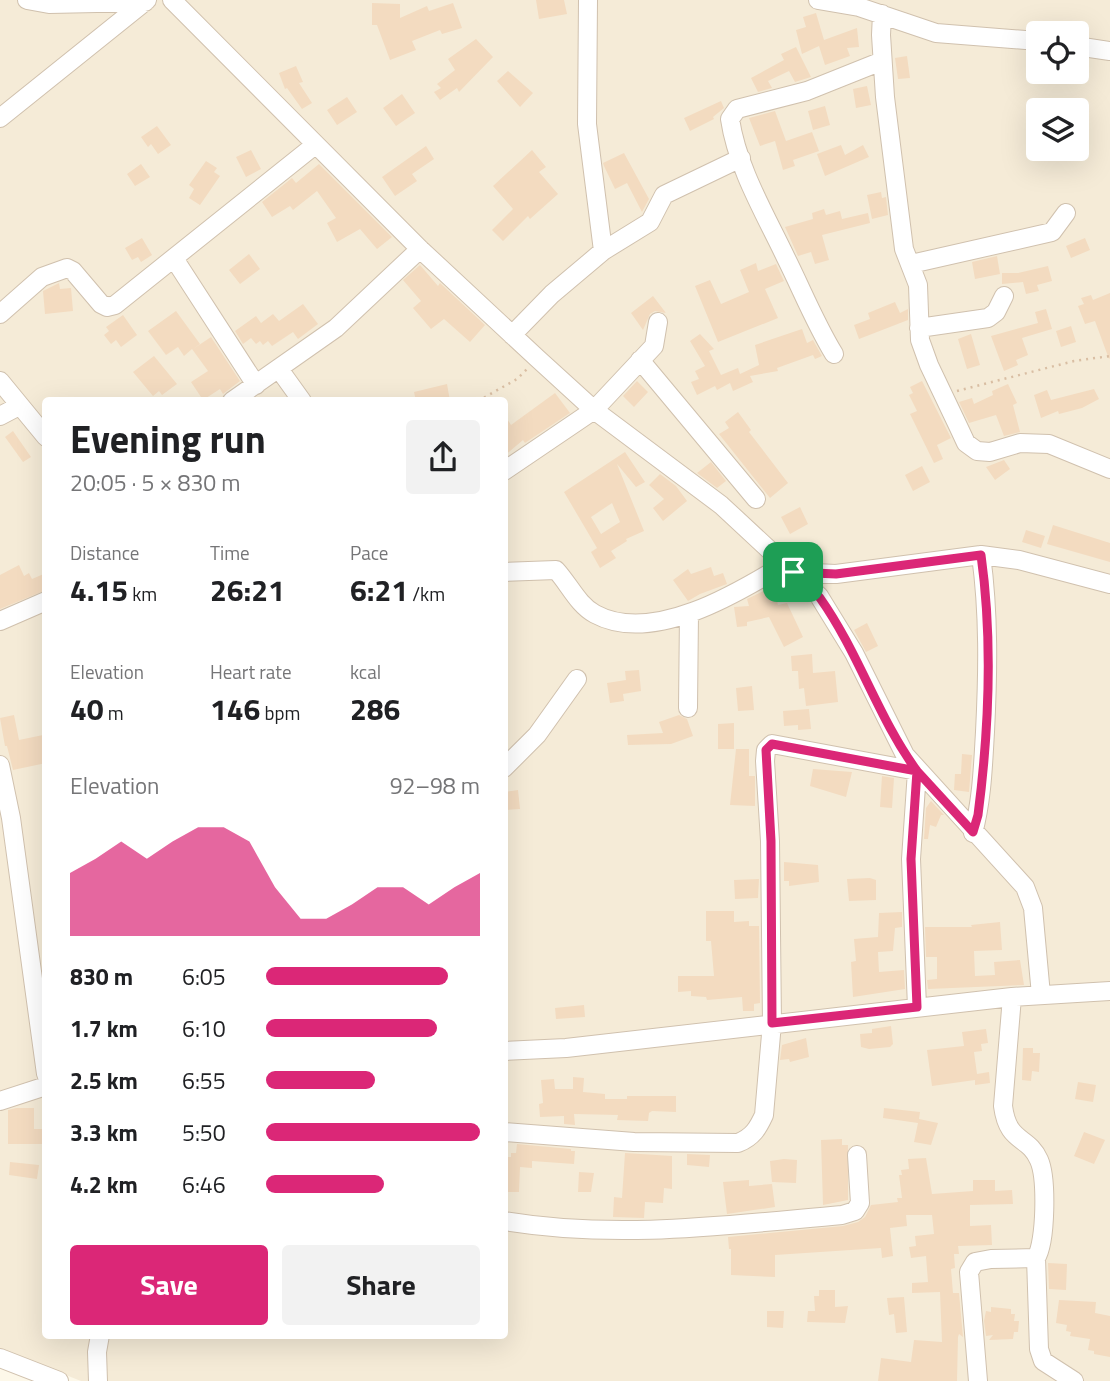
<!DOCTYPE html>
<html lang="en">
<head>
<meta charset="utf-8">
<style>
  :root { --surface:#fff; --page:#f2f2f2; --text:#202124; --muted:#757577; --accent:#db2777 }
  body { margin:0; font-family:"Titillium Web",sans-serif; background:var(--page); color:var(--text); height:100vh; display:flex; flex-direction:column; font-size:26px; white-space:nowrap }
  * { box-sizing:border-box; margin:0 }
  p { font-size:23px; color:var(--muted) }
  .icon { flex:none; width:38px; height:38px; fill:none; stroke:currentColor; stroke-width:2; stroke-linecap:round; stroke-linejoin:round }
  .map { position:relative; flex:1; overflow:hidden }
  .sheet { position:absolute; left:42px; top:397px; width:466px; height:942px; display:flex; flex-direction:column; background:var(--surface); border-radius:7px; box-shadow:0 7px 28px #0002 }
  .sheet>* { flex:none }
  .buttons { position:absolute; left:1026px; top:21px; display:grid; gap:14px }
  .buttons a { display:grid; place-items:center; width:63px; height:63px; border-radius:7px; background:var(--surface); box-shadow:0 7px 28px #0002; font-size:35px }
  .pin { position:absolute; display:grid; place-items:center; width:60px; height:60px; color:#fff; margin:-30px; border-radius:14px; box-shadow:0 4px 10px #0006 }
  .round { display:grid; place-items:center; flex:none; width:74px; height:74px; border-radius:7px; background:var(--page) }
  .overview { display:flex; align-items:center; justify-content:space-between; height:119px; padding:0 28px }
  h1 { font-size:38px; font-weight:700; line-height:52px }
  .stats { display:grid; grid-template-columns:repeat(3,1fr); gap:10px; height:119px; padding:7px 28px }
  .stats div { display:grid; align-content:center }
  .stats b { font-size:30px; font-weight:700 }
  .stats small { font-size:19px; font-weight:400 }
  .stats p { font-size:19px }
  .chart { height:196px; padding:14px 28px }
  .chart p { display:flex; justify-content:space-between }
  .chart svg { width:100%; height:126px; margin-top:7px; fill:var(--accent); opacity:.7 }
  .action { display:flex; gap:14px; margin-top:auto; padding:14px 28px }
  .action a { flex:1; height:80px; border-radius:7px; background:var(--accent); color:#fff; font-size:28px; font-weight:700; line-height:80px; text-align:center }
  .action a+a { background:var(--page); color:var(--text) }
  ul { padding:0 28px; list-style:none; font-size:23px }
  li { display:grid; grid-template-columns:112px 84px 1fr; align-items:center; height:52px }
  li i { height:18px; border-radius:9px; background:var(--accent) }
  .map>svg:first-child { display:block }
  .residential { fill:#f5ebd7; fill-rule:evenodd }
  .building { fill:#f3dbc0; fill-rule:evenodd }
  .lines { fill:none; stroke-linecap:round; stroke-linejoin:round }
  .minor-casing { stroke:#d0c1ae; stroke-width:20 }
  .path { stroke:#d9bea3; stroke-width:2.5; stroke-dasharray:2 5; stroke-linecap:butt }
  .minor { stroke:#fff; stroke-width:18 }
  .route-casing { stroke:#fff; stroke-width:14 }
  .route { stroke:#db2777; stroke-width:9 }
</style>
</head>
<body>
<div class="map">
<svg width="1110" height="1381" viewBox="0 0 1110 1381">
  <rect width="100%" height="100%" fill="#fdf8e9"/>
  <path class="residential" d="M0 0H1110V1381H81L0 1349ZM1038 33H1076V72H1038ZM1038 110H1076V149H1038ZM46 401H504V1335H46Z"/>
  <path class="building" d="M536 0H564L567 14 539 19Z
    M372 3 400 4V18L427 6 429 11 453 3 462 28 442 34 440 30 412 41 416 50 390 60 377 25H372Z
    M816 13 824 40 857 28 859 47 847 48 850 56 825 65 819 46 802 54 796 30 806 27 803 17Z
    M476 39 493 57 459 92 457 88 440 100 434 92 441 88 437 84 455 70 448 59Z
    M796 47 811 77 795 82 789 71 768 81 772 88 758 92 751 78 784 60 781 54Z
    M907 56 910 78 898 79 895 58Z
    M296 66 303 82 299 83 312 103 302 109 287 88 285 89 279 73Z
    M508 71 533 93 520 107 497 81Z
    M867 86 871 105 856 108 853 89Z
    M402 94 415 113 396 126 383 108Z
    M347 97 357 112 337 125 327 110Z
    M721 101 724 108 713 117 714 119 690 131 684 118Z
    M825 106 830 125 813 130 808 111Z
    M775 111 786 141 812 132 819 151 793 160 795 166 783 170 775 141 760 146 749 118Z
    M157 126 171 145 158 154 151 144 148 147 141 137Z
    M841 145 845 155 863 145 869 157 825 176 817 154Z
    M426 146 434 159 412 174 417 181 395 196 382 177Z
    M251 150 261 169 246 177 236 157Z
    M532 150 546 167 539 172 558 194 530 219 528 216 503 241 492 230 513 209 493 186Z
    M624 153 649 199 642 212 627 183 615 189 604 166 603 163Z
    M206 161 217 168 214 172 220 176 200 205 189 198 194 189 189 185Z
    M141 164 150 177 135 186 127 174Z
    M319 164 392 237 377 249 360 229 337 242 327 223 336 218 317 191 293 210 290 206 272 217 262 202 292 178 296 183Z
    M881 192 882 198 886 197 888 215 872 219 867 195Z
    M824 209 826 215 840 211 842 219 868 213 870 223 822 235 829 260 815 264 811 252 798 256 785 227 813 219 812 213Z
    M142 238 152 255 141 262 138 257 132 260 125 248Z
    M1085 238 1090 250 1071 258 1066 246Z
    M249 254 260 269 240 284 229 270Z
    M997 256 1000 274 975 279 972 262Z
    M756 263 758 271 776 264 784 281 765 289 778 318 718 342 695 286 710 280 721 304 749 292 740 270Z
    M420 265 438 286 440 283 485 325 470 342 444 319 431 329 413 308 421 301 403 280Z
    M1048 266 1052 281 1037 285 1039 291 1026 294 1023 282 1002 284V273H1018Z
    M59 283 60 289 71 288 73 311 45 314 43 291Z
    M1110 293V358L1109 359 1095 321 1085 324 1078 306 1084 304 1081 298 1091 295 1093 300Z
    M653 296 666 313 655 311 650 314 643 330 631 313Z
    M895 302 900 313 908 309V320L859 339 854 325 870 319 868 313Z
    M303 304 318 324 298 339 293 332 272 346 268 341 263 345 260 341 256 344 251 338 243 344 235 331 256 316 261 323 273 314 279 321Z
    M1046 309 1052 329 1022 338 1028 355 1016 360 1018 365 1004 371 991 336 1038 323 1035 312Z
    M176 311 200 344 193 349 211 337 240 381 223 394 220 389 203 400 191 382 208 371 192 349 184 356 178 347 166 355 148 331Z
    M123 315 137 335 121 347 116 340 111 344 104 335 109 331 106 327Z
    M1071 326 1076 342 1061 347 1056 331Z
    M802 329 807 343 813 340 822 356 815 359 813 355 777 368 778 371 750 376 753 382 733 391 730 383 717 390 715 386 697 395 691 382 699 379 695 371 705 366 690 341 700 334 714 349 709 351 721 375 738 368 740 374 759 365 755 345Z
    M971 334 980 365 967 369 958 339Z
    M154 356 177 384 162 395 159 391 153 396 133 372Z
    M637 381 648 392 634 407 623 396Z
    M922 381 951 438 937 445 943 459 934 463 910 414 917 411 909 395 913 393 910 387Z
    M447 384 450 401H416L414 392Z
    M1008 384 1017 403 1013 405 1020 432 1004 436 996 415 969 423 959 402 972 398 974 404 993 395 992 391Z
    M1094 389 1099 399 1082 408 1059 414 1058 411 1041 418 1034 395 1047 390 1051 400Z
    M555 393 570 413 525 443 523 440 504 456V414L511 425Z
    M738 412 751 430 749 432 788 483 770 498 719 434 729 428 725 422Z
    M13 431 31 457 23 462 5 437Z
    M625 452 645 482 636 487 617 464 644 531 626 539 627 541 611 551 616 558 600 568 591 552 597 548 564 492ZM612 503 620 522 601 534 591 517Z
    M1004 460 1010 469 995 480 986 467Z
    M711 462 726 481 717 488 697 473Z
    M922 466 930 482 913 491 905 475Z
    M660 474 676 486 687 501 663 521 653 508 664 499 649 485Z
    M800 507 808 524 790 534 781 517Z
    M1053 525 1110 543V562L1047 544Z
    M1026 530 1045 536 1041 548 1022 542Z
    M19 565 24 576 29 573 32 579 46 573V590L0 609V575Z
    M711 567 714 576 723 573 727 584 700 594 688 601 673 580 688 569 691 574Z
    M774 586 778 605 787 603 803 637 784 647 769 617 747 622V626L737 627 734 607 749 606 747 599Z
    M867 623 878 646 866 652 854 630Z
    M812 654 813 673 835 671 838 702 806 706 804 688 799 689 798 671H792L791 656Z
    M639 670 641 691 623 694 624 701 610 703 607 683 626 680 625 671Z
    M752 686 754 710 738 711 736 688Z
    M809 709 811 729 798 730V725L784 726 783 711Z
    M14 715 19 740 43 735 46 763 13 770 7 746H5L0 718Z
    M679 715 687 719 693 736 671 744 628 745 627 735 663 733 659 722Z
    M734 723V749H718V724Z
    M736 749H749V776H755V806L730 805Z
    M962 754 972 755 969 792 954 790 955 774H961Z
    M813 769 852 772 846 797 810 786Z
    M882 776 894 778 892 808 880 807Z
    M518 790 520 809 505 810 504 792Z
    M931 801 944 815H941L936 827 930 825 928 839H924L926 808Z
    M784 862 818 865 819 882 789 886V881H784Z
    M870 878 876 880V900L849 901 847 879Z
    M759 879 758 898 735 899 734 880Z
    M706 911H734V922L749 921V926H759L760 1003 754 1004V1011H743L742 997 707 1000 706 997 691 996V991L678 992V976H714L711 941H706Z
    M902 912V927L895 928 893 951 878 952 879 972 904 970 905 989 853 997 851 962 856 961 854 939 878 937 879 913Z
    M1000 922 1002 950 974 951 975 976 995 975 994 962 1020 960 1024 985 928 989 927 980 937 979V957H926L925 927H972L971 925Z
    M584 1005 585 1017 556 1019 555 1008Z
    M891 1026 893 1044 890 1047 869 1049 861 1047 860 1034 872 1033V1029Z
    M986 1029 988 1043 981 1044 982 1051 974 1052 977 1074 989 1072 990 1083 975 1085V1080L932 1086 927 1050 964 1046 962 1032Z
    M806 1038 809 1057 790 1062 789 1059 780 1060 782 1045Z
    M1023 1048H1033V1053H1040L1039 1072 1032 1071 1031 1081 1022 1080Z
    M573 1077 584 1078 583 1092 605 1094V1099H627V1096H676V1112L652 1111 649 1113 648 1121 617 1120 618 1115 574 1114 575 1125 564 1124V1116L540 1117 539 1104 543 1103 541 1080 554 1079 555 1089H573Z
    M1078 1082 1096 1085 1093 1102 1075 1099Z
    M16 1108H34V1129H46V1144H8V1110Z
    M884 1108 920 1112 919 1119 938 1123 931 1145 914 1142 918 1123 883 1118Z
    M1084 1132 1105 1140 1094 1164 1074 1156Z
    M842 1139V1145H848V1200L823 1205 821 1140Z
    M517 1144 571 1149V1151H575L574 1164 532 1161V1168L520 1167 519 1192H504V1157H511V1153H516Z
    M625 1153 672 1156V1189L664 1188 663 1203 645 1202 644 1218 613 1217 614 1197 622 1198Z
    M687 1154 710 1155 709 1167 687 1165Z
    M926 1158 932 1194 973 1191V1180H995V1191L1012 1190 1013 1204 970 1205V1226L991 1225 992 1245 958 1246 959 1254H954L955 1268 951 1269 953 1293H959L963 1337 959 1334 958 1337 957 1381H878L881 1358 911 1362 914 1340 942 1342 940 1292 912 1293V1283L928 1282 926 1256 911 1258 909 1247 916 1246 915 1236 934 1234 932 1215H906L907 1226 890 1228 893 1256 882 1258 881 1248 775 1255V1277L731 1275V1249H729L728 1237 843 1226 858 1222 865 1217 871 1205 898 1202 897 1198H902L899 1175H902L901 1170 909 1169 908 1159Z
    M784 1159 797 1160 796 1183 772 1182 770 1161Z
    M10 1162 39 1165 37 1179 9 1175Z
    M579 1172 594 1173 591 1192H578Z
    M749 1180V1186L772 1184 775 1207 727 1214 723 1182Z
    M1048 1263 1067 1264 1066 1290 1049 1289Z
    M819 1290H835V1307L848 1306 845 1323 807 1322 808 1311H815L814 1296H819Z
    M904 1297 907 1332 896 1333 894 1314 889 1315 887 1298Z
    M1059 1300 1096 1302 1095 1313 1110 1316V1357L1094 1354V1351L1088 1350 1090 1339 1070 1336 1071 1332 1066 1331 1067 1325 1056 1323Z
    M991 1307 1011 1309V1314H1015L1014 1321H1019L1018 1332H1014L1013 1339 989 1340 993 1335 986 1336 984 1321 986 1311 991 1312Z
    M767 1311H784L783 1328 767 1327Z"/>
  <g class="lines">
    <g class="minor-casing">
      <path id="minor" d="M27 0 49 4 145 2
        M172 0 420 249 537 358 594 410 721 505 819 596 854 653 905 755 1025 887 1033 908 1041 995
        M588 0 587 124 603 251
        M818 0 859 7 936 33 1038 41
        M882 14 881 35 885 97 904 249 918 285 920 340 929 365 959 428 966 443 977 451 990 452 1020 443 1049 444 1110 469
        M1076 46 1110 51
        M0 118 147 0
        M175 260 256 385
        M911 264 1052 232 1066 213
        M0 314 42 277 67 268 73 271 101 304 107 307 115 305 315 145
        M919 328 988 318 996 312 1004 296
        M512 335 552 294 603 251 650 222 664 195 741 158
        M834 354C815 323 802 290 786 258 765 214 737 167 730 119L737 109 807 91 882 61
        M640 360 756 499
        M279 369 302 401
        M0 381 46 437
        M232 401 336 328 420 249
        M0 416 19 406
        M504 471 594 410 654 346 658 322
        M504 572 556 570C569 584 578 605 595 614 652 645 738 593 785 564
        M793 572 836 574 981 555 1019 560 1110 584
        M0 621 46 601
        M688 708 689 613
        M0 765 11 818 46 1074
        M504 768 537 735 577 679
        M973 833C982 800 983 765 985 732 988 672 989 614 981 555
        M504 1051 566 1048 1012 997 1110 991
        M0 1101 46 1086
        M504 1132 634 1142 738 1143C753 1137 758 1128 764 1115L772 1023 770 841 765 761 766 750 772 744 917 771 911 859 917 1007
        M504 1221C616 1240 729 1225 842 1215L855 1211 860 1203 857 1155
        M1036 1258 1039 1349 1043 1361 1074 1381
        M0 1358 59 1381
        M98 1381 97 1352 100 1335
        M978 1381 969 1272 975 1262 991 1259 1036 1258C1046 1242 1047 1178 1039 1160 1028 1135 1008 1144 1003 1106L1012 997"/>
    </g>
    <path class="path" d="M957 391 1074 361 1110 356
      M478 401 517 379 528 368"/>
    <use href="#minor" class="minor"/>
  </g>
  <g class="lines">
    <g class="route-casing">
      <path id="route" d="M793 572C802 580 813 589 820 598 859 653 878 718 917 771L772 744 766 750 771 841 772 1023 917 1007 911 859 917 771 973 832 978 815C989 730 993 641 981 555L836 574 793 572"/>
    </g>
    <use href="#route" class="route"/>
  </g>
</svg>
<div class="buttons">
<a><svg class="icon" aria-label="locate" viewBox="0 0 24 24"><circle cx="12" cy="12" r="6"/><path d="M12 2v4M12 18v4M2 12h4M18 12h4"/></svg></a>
<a><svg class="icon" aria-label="layers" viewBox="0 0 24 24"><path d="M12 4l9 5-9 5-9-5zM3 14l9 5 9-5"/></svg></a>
</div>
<div class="pin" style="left:793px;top:572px;background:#1e9e55"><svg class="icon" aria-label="arrive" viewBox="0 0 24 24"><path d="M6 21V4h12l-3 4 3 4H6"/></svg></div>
<section class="sheet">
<div class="overview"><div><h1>Evening run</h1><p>20:05 · 5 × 830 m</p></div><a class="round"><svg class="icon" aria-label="share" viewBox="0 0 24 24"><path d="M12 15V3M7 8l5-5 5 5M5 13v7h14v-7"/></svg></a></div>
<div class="stats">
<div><p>Distance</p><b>4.15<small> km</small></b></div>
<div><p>Time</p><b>26:21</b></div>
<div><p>Pace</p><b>6:21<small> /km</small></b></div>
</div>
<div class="stats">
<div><p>Elevation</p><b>40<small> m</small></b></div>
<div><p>Heart rate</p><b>146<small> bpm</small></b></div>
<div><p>kcal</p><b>286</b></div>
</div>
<div class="chart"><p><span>Elevation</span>92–98 m</p>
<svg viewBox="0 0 160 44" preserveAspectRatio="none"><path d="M0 44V22L10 17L20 11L30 17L40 11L50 6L60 6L70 11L80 27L90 38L100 38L110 33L120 27L130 27L140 33L150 27L160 22V44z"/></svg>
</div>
<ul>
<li><b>830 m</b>6:05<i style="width:85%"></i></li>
<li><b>1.7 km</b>6:10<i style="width:80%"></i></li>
<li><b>2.5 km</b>6:55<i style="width:51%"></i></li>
<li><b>3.3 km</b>5:50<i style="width:100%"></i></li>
<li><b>4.2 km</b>6:46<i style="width:55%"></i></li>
</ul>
<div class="action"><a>Save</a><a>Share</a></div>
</section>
</div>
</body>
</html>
